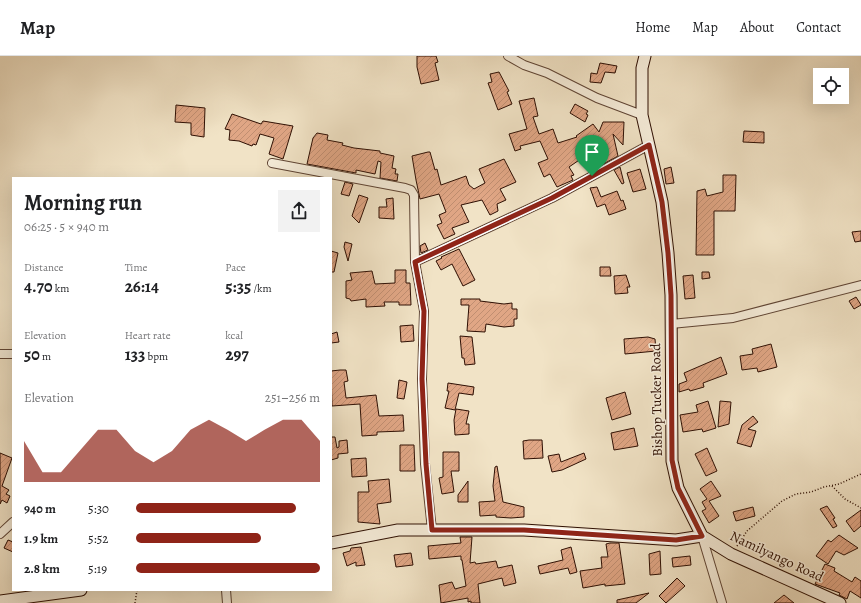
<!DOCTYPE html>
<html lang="en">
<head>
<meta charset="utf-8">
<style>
  :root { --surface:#fff; --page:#f2f2f2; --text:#202124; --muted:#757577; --line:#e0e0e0; --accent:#8f2418 }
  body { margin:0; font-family:Alegreya,serif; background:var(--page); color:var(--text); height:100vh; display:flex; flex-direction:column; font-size:15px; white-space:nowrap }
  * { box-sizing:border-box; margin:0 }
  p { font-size:13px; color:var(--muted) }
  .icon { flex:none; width:22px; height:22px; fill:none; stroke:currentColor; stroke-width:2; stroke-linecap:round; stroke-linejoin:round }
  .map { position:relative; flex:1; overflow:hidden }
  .side { position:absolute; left:12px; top:121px; width:320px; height:414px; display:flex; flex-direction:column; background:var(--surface); border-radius:0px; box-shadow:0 4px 16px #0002 }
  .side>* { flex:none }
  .controls { position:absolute; left:813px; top:12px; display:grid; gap:8px }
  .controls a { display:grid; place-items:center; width:36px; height:36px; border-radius:0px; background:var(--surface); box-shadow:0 4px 16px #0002; font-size:20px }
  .pin { position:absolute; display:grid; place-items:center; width:34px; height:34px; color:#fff; margin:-41px -17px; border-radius:50% 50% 50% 0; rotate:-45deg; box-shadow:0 0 4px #0007 }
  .pin .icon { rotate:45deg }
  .round { display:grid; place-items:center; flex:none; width:42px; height:42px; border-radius:0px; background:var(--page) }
  .overview { display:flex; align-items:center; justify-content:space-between; height:68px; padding:0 12px }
  h1 { font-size:22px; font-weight:600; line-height:30px }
  .metrics { display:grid; grid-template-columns:repeat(3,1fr); gap:6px; height:68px; padding:4px 12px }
  .metrics div { display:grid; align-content:center }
  .metrics b { font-size:17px; font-weight:600 }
  .metrics small { font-size:11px; font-weight:400 }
  .metrics p { font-size:11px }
  .chart { height:112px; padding:8px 12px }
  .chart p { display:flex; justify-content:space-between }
  .chart svg { width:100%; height:72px; margin-top:4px; fill:var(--accent); opacity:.7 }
  ul { padding:0 12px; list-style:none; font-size:13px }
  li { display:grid; grid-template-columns:64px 48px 1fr; align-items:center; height:30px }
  li i { height:10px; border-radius:5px; background:var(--accent) }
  header { display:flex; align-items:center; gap:24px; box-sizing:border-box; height:56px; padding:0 20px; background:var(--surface); border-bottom:1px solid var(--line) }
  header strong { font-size:19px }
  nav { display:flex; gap:22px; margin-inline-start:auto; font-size:14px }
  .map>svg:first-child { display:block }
  .building { fill:url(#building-hatch); stroke:#2e0f03 }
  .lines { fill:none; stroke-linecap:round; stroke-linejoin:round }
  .minor-casing { stroke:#5f4434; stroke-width:10 }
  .secondary-casing { stroke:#2e0f03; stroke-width:13 }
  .path { stroke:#2e0f03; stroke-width:1.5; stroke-dasharray:1 2; stroke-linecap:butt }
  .minor { stroke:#f6edda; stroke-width:8 }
  .secondary { stroke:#f6edda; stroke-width:11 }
  .route-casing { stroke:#fff; stroke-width:8 }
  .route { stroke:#8f2418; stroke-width:5 }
  .labels { text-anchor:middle; stroke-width:3; stroke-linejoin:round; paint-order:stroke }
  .street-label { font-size:14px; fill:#2e0f03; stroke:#f6edda }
</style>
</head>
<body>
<header>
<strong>Map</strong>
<nav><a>Home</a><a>Map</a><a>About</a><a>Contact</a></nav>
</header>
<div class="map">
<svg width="861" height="547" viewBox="0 0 861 547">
  <defs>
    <pattern id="building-hatch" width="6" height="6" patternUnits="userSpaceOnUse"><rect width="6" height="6" fill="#e0a685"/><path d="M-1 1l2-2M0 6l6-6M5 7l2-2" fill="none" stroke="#c08e71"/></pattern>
  </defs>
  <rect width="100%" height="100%" fill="#f1e3c6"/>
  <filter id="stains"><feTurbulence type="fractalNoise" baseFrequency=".005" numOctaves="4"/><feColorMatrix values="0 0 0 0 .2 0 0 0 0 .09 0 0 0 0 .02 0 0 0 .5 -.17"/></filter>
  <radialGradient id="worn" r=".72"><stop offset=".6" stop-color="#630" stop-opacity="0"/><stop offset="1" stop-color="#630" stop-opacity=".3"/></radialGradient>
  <path class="building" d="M417 0H436L438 6 435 7 439 24 421 28 417 11Z
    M600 7 617 10 615 17 605 16 601 27 590 26 591 17 597 18Z
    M499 16 509 35 507 36 512 48 498 54 488 27 492 26 490 18Z
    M534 42 538 60 533 61 539 78 553 73 558 87 577 81 576 80 593 68 599 76 603 66H624L623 89 613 78 618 100 596 112 588 98 569 111 574 119 571 120 573 124 557 131 550 118 544 121 538 107 548 103 540 85 520 90 521 93 515 95 509 78 527 73 519 45Z
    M575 48 588 55 586 58 588 59 585 66 570 57Z
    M176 49 205 52 204 81 191 79V67L175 66Z
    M232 58 261 68 263 65 293 70 283 103 269 98 274 82 260 78 256 89 253 88 252 90 239 85 229 84 230 74 225 73Z
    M744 75 764 76V87L743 86Z
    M317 77 328 79 327 84 343 87 342 89 354 92 380 95V97L394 100 392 112 396 113 395 118H398L397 125 380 122 381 106 378 105 375 118 356 114V117L307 108 313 82Z
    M428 96H430L435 114 437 113 441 129 466 120 469 129 474 133 485 127 479 113 504 103 516 126 500 133 506 144 497 148 498 155 490 159 482 144 461 149 469 166 452 172 455 178 444 183 437 169 442 167 439 159 446 156 439 138 420 143 416 124 412 100Z
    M620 111 624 127 622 128 614 114Z
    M671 111 674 127 666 128 664 113Z
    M640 113 646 133 633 136 627 117Z
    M723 119H736L735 155H714V199H696L697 135 705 133 707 140 723 136Z
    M345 126 353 128 349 140 341 138Z
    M597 131 601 141 617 135 621 145 623 144 626 153 609 159 605 148 597 151 590 132Z
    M359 139 368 142 359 167 352 160Z
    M393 142 394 163 379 162V151H387L386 143Z
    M861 175V185L855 186 852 176Z
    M345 186 352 188 348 205 344 191Z
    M425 187 428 194 421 197 420 190Z
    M459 193 475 224 463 230 452 208 441 214 436 205 442 202 441 201Z
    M331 195 338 197 334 216H331Z
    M600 211H610L611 220H600Z
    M395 214H406V227H410L411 249H399V246H384L385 250 366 251V243L351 245 350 243 346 242V225L352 224 350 217 372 215 375 228 395 227Z
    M702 216H709L710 222 702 223Z
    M626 219 630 231H627L628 237 615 238 614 220Z
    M693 219 695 242 685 243 683 220Z
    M856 241 861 249 854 253 849 245Z
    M461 243H480V245L504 248 512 247V253H517V263H514V270L504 271 486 268 485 276 467 275 469 249H461Z
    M413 269 414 285 401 286 400 270Z
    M337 276 339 286 331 287V278Z
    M460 280 472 281 475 308 465 309 464 302H462Z
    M648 281 655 283 656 295 625 298 624 283Z
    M771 288 777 311 758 316 757 312 742 314 740 300 753 298 752 293Z
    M721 301 727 318 703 327 704 331 690 335 689 333 679 336V328L687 325 684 317Z
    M340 314H346L348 325 344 326 346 342 376 339 379 360 403 359 404 375 377 376V379L362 380 360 348 332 350 331 315Z
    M399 324 407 326 404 343 397 342Z
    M448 327 474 331 473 339 459 337 455 354 445 352 449 335H447Z
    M625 336 631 358 612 364 606 342Z
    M708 345 716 372 703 376 702 373 683 376 680 359 698 356 696 349Z
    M720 345 731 346 729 368 718 371Z
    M456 353 469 355 466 368H469V378L455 379 454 364Z
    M753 360 758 366 748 373 756 375 751 391 737 387 742 369Z
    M634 372 638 390 614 394 611 377Z
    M331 381H335L337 392 339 391V385L347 384 348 397 338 398V402L331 404Z
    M529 384H542L543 402 524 403 523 385Z
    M400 389H414L415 415H400Z
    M707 392 717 415 706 420 695 398Z
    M443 396H459V415H451L454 436 442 438 439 422 443 421Z
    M0 397 12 402 2 430 9 434 6 438 10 440 7 447 2 444 0 448Z
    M584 397 586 403 562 414 552 416 548 400 559 398 561 406Z
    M366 402 367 420 352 421 351 403Z
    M497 410 503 446 524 451V461L511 462 496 461V459L480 460 479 446 495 445 493 430 495 411Z
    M389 423 391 446 377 448 380 468 358 466V436H369L368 425Z
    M468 425V446H458V439Z
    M711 425 721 440 709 445 719 460 709 467 702 455 706 453 702 446 707 443 700 433Z
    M827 450 835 462 833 463 837 470 833 472 820 453Z
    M753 451 755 460 736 465 733 456Z
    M861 454V470L854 476 846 465Z
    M839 479 858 492 844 499 836 495 828 508 816 500 828 484 831 486Z
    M460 481H472L470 507 475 506 476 508 496 505 498 512 512 509 516 527 504 530 502 522 478 528 480 547H471V545L468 546V542L441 547 439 529 452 526 455 533 466 530 462 504H461V500L429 503 428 490 461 487Z
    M8 484 13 486V496L4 492Z
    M610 487H619L625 528 605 530V528L583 532 580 515 602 512 601 501H608L606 488Z
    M361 491 365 509 356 510V506L347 510 343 497 350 495 351 492Z
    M571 491 577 516 570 518 568 512 540 518 538 510 563 504 561 494Z
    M660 495 661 518 650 519 649 498Z
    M411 497 413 509 396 511 394 499Z
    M690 500 691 509 673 511 672 502Z
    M825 508 835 512 834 515 852 526 855 521 861 525V542L850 535 847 543 839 539 840 537 815 528Z
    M677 522 685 530 666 547 659 540Z
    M649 537 636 547H617V544Z
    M784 539 794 547H774Z"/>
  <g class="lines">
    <g class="minor-casing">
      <path id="minor" d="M508 0 524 9 547 17 597 42 642 59
        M272 107 405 132 411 134 414 139 415 206 424 255 422 323 425 408 432 474
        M415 206 552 142 649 89
        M671 268 733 262 861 229
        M0 298H13
        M0 478 13 466
        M702 480 722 547
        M226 534 227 547"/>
    </g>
    <g class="secondary-casing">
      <path id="secondary" d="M645 0 642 12V59L662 146 668 197 671 239 672 405 678 432 702 480
        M702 480 731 498 840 547
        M331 487 398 474H524L676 484 702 480
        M0 545 81 534"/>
    </g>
    <path class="path" d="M832 430 845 443 861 452
      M737 490 747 475 782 445 796 438 811 436 824 431 839 428 861 418
      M135 547 137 534"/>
    <use href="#minor" class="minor"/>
    <use href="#secondary" class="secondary"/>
  </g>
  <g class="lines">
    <g class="route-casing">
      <path id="route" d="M649 89 662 146 668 197 671 239 672 404 678 432 702 480 676 484 524 474H432L426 408 422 323 424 255 415 206 552 142Z"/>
    </g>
    <use href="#route" class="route"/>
  </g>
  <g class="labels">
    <g class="street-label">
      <text transform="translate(656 344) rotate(-91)" y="5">Bishop Tucker Road</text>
      <text transform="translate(777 500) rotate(25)" y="5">Namilyango Road</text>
    </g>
  </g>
  <rect width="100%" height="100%" filter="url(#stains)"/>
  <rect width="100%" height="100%" fill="url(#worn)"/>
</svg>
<div class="controls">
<a><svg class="icon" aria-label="locate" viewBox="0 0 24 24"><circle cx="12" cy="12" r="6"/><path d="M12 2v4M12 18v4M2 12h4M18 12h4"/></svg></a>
</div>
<div class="pin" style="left:592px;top:120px;background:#1e9e55"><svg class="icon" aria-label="arrive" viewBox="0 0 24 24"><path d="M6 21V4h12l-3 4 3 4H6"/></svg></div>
<section class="side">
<div class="overview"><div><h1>Morning run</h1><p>06:25 · 5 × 940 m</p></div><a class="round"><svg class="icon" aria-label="share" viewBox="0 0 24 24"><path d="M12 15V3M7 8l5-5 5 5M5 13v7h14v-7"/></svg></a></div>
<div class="metrics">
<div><p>Distance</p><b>4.70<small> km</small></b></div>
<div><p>Time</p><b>26:14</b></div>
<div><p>Pace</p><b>5:35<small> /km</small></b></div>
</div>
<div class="metrics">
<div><p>Elevation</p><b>50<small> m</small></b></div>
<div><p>Heart rate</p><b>133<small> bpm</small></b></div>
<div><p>kcal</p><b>297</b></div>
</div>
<div class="chart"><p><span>Elevation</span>251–256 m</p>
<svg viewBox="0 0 160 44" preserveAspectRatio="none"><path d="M0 44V19L10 38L20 38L30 25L40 12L50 12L60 25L70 32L80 25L90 12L100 6L110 12L120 19L130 12L140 6L150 6L160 19V44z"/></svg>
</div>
<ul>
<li><b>940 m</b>5:30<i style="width:87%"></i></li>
<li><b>1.9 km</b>5:52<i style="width:68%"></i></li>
<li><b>2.8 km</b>5:19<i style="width:100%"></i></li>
</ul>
</section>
</div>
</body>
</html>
